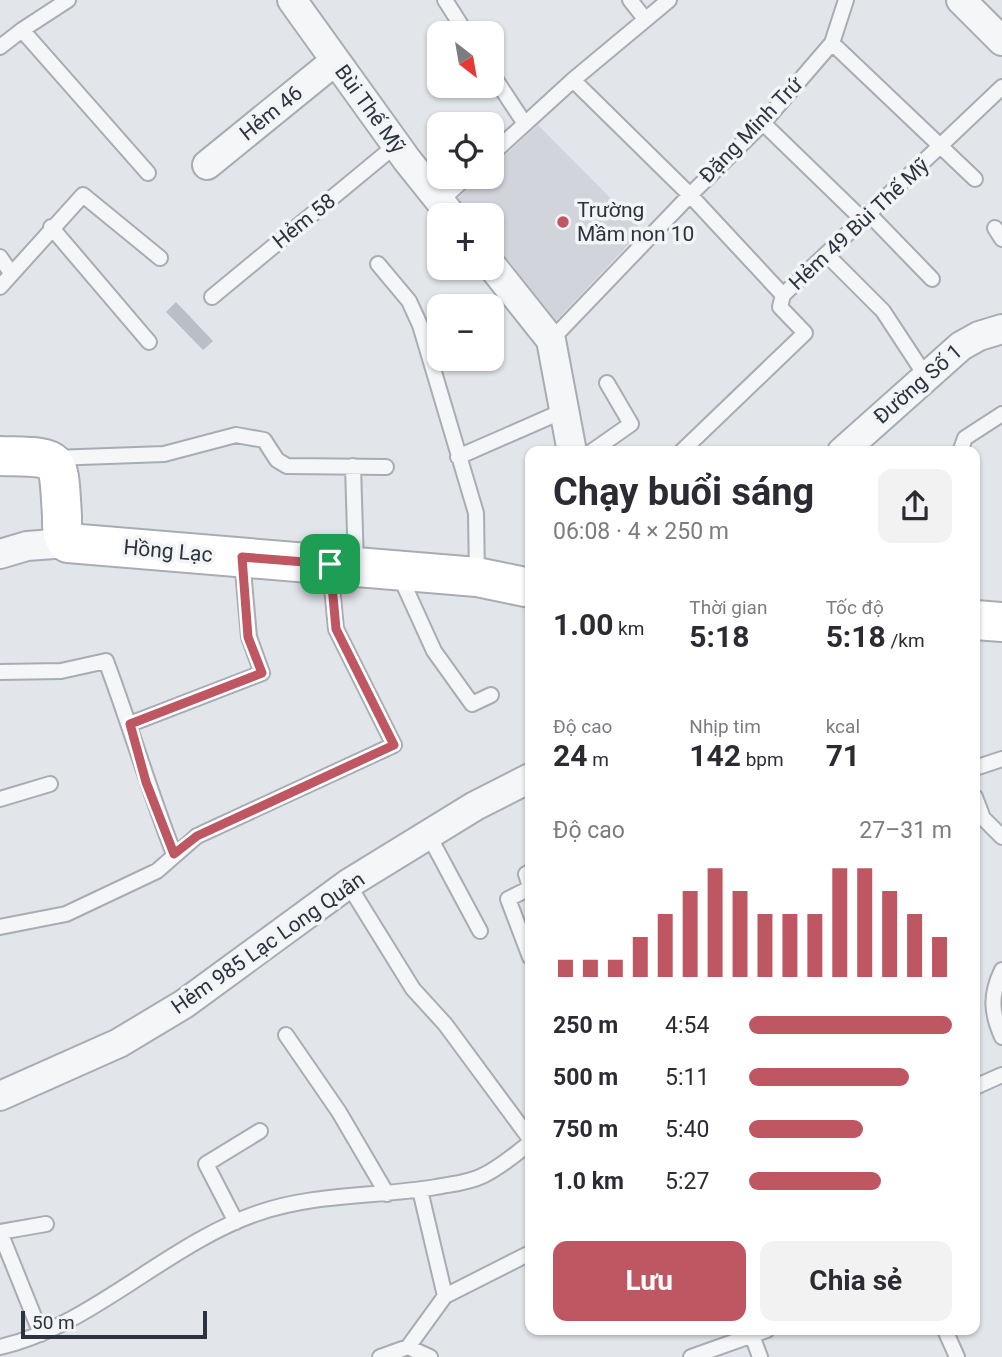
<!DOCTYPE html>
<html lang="vi">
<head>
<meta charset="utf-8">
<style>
  :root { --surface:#fff; --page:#f2f2f3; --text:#2b2b33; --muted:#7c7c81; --accent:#bf5762 }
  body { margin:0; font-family:Roboto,sans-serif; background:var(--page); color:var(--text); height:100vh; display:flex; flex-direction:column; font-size:26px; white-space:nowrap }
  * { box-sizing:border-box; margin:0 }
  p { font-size:23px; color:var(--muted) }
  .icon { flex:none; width:38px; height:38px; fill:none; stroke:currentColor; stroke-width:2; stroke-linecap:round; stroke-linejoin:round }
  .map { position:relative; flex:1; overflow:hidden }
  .side { position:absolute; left:525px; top:446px; width:455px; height:889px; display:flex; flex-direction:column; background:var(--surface); border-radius:14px; box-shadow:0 2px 5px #0004 }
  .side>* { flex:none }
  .needle { width:46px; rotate:149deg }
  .fabs { position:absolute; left:427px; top:21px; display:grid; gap:14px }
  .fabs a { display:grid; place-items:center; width:77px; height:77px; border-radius:14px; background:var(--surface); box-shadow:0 2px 5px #0004; font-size:35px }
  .scale { position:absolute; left:21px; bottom:18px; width:186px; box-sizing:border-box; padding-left:7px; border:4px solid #2c323f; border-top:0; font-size:19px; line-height:24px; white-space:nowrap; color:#2c323f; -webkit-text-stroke:5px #f2f4f6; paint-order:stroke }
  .pin { position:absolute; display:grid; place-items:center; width:60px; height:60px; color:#fff; margin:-30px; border-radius:14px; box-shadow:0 4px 10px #0006 }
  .round { display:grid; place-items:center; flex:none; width:74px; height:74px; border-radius:14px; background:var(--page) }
  .head { display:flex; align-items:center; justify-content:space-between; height:119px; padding:0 28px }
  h1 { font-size:38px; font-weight:700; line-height:52px }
  .stats { display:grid; grid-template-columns:repeat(3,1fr); gap:10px; height:119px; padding:7px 28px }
  .stats div { display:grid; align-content:center }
  .stats b { font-size:30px; font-weight:700 }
  .stats small { font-size:19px; font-weight:400 }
  .stats p { font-size:19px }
  .chart { height:196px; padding:14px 28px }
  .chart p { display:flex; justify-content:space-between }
  .chart svg { width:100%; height:126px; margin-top:7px; stroke:var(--accent); stroke-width:6 }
  .action { display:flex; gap:14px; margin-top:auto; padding:14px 28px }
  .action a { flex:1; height:80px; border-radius:14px; background:var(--accent); color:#fff; font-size:28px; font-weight:700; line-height:80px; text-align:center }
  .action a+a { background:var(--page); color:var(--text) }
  ul { padding:0 28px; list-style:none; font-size:23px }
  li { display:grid; grid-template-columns:112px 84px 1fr; align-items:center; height:52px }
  li i { height:18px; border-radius:9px; background:var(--accent) }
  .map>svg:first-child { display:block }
  .built { fill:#d1d4db }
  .building { fill:#babec5 }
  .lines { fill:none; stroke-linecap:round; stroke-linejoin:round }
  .lane-casing { stroke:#a8acb3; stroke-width:18 }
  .street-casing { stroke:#a8acb3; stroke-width:32 }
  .secondary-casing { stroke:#a8acb3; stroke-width:42 }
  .lane { stroke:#f5f6f8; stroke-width:14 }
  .street { stroke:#f5f6f8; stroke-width:28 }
  .secondary { stroke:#fff; stroke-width:38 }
  .route-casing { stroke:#fff; stroke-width:14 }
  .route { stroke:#bf5762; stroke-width:9 }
  .poi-dot { fill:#bf5762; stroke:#f2f4f6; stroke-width:2.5 }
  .labels { text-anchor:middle; stroke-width:7; stroke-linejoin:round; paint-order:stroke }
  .street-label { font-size:21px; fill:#2c323f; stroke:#f2f4f6 }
  .poi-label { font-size:21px; fill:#2c323f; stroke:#f2f4f6; text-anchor:start }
</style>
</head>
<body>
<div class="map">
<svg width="1002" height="1357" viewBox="0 0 1002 1357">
  <rect width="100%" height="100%" fill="#e2e5e9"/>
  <path class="built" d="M538 125 642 230 553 324 492 249V215H465L454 202 481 177H492V167Z"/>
  <path class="building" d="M176 302 213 341 203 350 166 312Z"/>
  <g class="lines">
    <g class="lane-casing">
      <path id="lane" d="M68 0 22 30 148 173
        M445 0 466 33
        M630 0 645 19
        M832 43 975 179
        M0 47 22 30
        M492 74 525 124
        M573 80 690 195 783 295
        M763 123 863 220
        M492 154 573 80 669 0
        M440 201 467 177
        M869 214 932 279
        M51 227 149 342
        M995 228 1002 239
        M827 255 883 311 925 375
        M0 257 11 273
        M378 264 409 301 420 325 476 513 477 577
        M0 287 83 195 160 258
        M212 297 396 145
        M551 340 690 195 763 123 832 43 846 0
        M591 452 631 424 607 383
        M681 452 805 333 780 307 783 295 1002 87
        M960 452 965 438 1002 414
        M458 457 563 411
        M53 458 164 454 236 435 264 440 277 460 287 466 386 467
        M353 466 356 566
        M399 574 434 651 472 704 491 695
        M0 672 61 671 106 661C130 725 149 790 174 854
        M130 724 262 673 249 637 242 559
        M975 768 1002 759
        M975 797 983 818 1002 837
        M0 799 50 784
        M428 834 480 931
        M530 872 526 874 530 887
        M348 884 413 989 445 1024 530 1139
        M530 888 508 899 530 957
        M0 927 66 914 157 871 197 836 394 745 336 629 330 566
        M1002 970C990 995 991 1012 1002 1037
        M286 1035 339 1112 387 1194
        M975 1087 1002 1075
        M420 1190 445 1296
        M236 1222 206 1164 260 1131
        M0 1232 41 1334
        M0 1232 46 1224
        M750 1330 760 1357
        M945 1330 957 1357
        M0 1347C92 1326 167 1244 258 1213 315 1193 377 1197 436 1187 451 1184 468 1183 482 1176 500 1168 515 1154 530 1143
        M408 1347 430 1357
        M380 1357 408 1347 445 1296 530 1253
        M691 1357 767 1330"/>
    </g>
    <g class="street-casing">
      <path id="street" d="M292 0 407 160 451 215
        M961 0 1002 41
        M207 165 335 61
        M492 266 551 340 572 452
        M842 452 961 346 979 336 1002 329
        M0 554 27 546 68 543
        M0 1096 119 1043 184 1004 348 884 475 806 530 778"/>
    </g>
    <g class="secondary-casing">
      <path id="secondary" d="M0 456C63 458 58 453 62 516 62 526 61 535 68 543L477 577 530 588
        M975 620 1002 622"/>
    </g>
    <use href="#lane" class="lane"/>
    <use href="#street" class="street"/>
    <use href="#secondary" class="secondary"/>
  </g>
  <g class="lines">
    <g class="route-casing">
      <path id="route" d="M242 557 330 564 336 629 394 745 197 836 174 854 146 782 130 724 262 673 248 637Z"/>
    </g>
    <use href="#route" class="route"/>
  </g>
  <circle class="poi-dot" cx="563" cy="222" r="7"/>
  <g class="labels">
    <g class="street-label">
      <text transform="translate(370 109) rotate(54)" y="7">Bùi Thế Mỹ</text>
      <text transform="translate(271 113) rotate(-39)" y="7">Hẻm 46</text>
      <text transform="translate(751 130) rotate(-46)" y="7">Đặng Minh Trứ</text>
      <text transform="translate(304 221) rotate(-39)" y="7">Hẻm 58</text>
      <text transform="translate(859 224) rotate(-43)" y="7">Hẻm 49 Bùi Thế Mỹ</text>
      <text transform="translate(918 384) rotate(-41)" y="7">Đường Số 1</text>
      <text transform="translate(168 551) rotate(5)" y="7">Hồng Lạc</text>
      <text transform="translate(268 943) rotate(-35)" y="7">Hẻm 985 Lạc Long Quân</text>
    </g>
    <g class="poi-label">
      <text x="577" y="217">Trường<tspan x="577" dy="24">Mầm non 10</tspan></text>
    </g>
  </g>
</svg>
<div class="fabs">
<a><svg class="needle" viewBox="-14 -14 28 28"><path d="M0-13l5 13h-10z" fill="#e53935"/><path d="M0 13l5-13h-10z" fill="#7c7c81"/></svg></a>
<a><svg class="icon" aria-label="locate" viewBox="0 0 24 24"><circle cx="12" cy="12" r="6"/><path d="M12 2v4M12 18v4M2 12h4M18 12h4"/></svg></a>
<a>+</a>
<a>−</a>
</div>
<div class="scale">50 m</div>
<div class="pin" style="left:330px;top:564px;background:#1e9e55"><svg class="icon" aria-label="arrive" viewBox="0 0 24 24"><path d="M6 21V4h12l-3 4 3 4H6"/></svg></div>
<section class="side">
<div class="head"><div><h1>Chạy buổi sáng</h1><p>06:08 · 4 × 250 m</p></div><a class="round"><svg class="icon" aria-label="share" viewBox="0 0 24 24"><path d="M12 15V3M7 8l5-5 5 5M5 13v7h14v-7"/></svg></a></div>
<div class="stats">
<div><b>1.00<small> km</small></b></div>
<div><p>Thời gian</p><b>5:18</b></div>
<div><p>Tốc độ</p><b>5:18<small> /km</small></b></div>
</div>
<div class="stats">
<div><p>Độ cao</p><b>24<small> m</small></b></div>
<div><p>Nhịp tim</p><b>142<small> bpm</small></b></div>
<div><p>kcal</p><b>71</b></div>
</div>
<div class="chart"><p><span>Độ cao</span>27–31 m</p>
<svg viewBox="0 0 160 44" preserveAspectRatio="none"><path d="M5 44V38M15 44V38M25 44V38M35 44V30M45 44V22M55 44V14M65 44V6M75 44V14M85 44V22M95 44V22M105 44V22M115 44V6M125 44V6M135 44V14M145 44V22M155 44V30"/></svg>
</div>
<ul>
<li><b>250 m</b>4:54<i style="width:100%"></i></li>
<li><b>500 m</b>5:11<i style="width:79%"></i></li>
<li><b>750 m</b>5:40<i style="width:56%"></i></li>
<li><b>1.0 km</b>5:27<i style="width:65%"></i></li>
</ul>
<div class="action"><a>Lưu</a><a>Chia sẻ</a></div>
</section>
</div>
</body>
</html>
